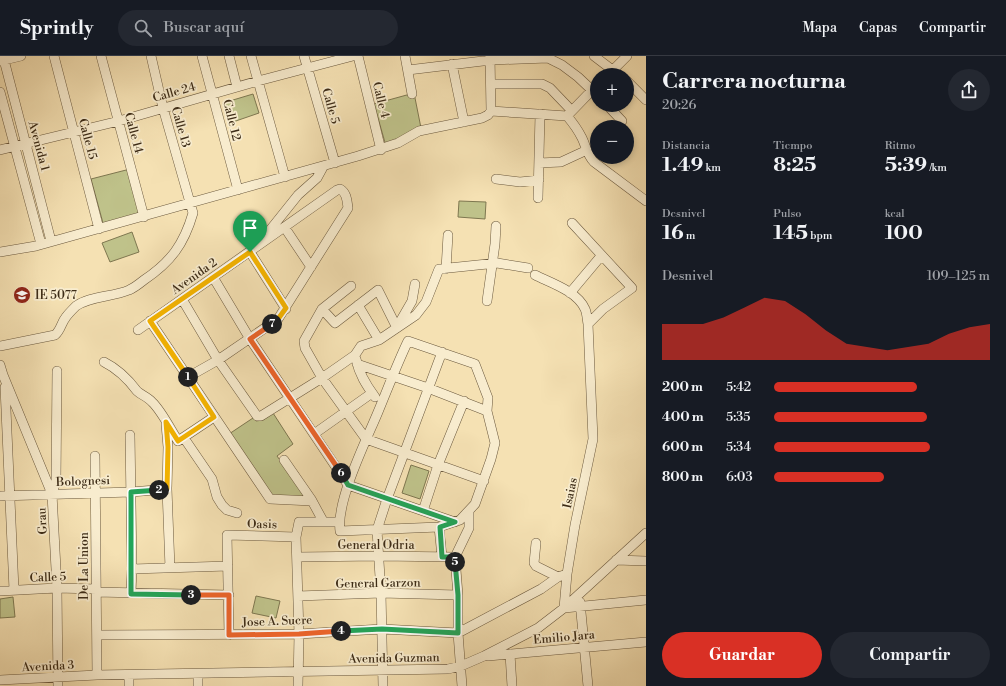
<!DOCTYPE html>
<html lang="es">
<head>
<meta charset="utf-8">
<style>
  :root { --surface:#171b24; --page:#242831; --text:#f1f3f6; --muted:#9ea1a6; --line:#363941; --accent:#d93025 }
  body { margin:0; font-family:"Libre Bodoni",serif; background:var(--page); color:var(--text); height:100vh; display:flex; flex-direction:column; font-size:15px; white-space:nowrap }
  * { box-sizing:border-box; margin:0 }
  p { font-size:13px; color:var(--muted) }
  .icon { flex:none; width:22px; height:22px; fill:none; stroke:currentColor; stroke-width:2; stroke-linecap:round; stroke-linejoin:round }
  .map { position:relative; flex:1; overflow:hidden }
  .drawer { display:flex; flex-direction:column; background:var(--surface); width:360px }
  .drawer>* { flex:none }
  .tools { position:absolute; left:590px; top:12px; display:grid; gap:8px }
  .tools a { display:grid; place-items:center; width:44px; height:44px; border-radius:50%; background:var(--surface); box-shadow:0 2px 6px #0003; font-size:20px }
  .pin { position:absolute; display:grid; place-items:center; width:34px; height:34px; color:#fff; margin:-41px -17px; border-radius:50% 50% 50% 0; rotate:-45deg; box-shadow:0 0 4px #0007 }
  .pin .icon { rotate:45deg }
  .km { position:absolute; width:20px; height:20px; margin:-10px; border-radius:50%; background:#222; color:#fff; font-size:11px; line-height:20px; text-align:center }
  .round { display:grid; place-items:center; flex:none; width:42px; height:42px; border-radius:21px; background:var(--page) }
  .overview { display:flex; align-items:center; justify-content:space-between; height:68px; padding:0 16px }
  h1 { font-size:22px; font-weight:800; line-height:30px }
  .figures { display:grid; grid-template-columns:repeat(3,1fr); gap:6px; height:68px; padding:4px 16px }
  .figures div { display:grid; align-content:center }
  .figures b { font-size:20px; font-weight:800 }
  .figures small { font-size:11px; font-weight:400 }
  .figures p { font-size:11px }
  .chart { height:112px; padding:8px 16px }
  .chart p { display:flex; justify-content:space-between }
  .chart svg { width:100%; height:72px; margin-top:4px; fill:var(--accent); opacity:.7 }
  .button { display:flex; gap:8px; margin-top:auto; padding:8px 16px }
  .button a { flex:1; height:46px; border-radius:24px; background:var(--accent); color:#fff; font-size:16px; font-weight:800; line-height:46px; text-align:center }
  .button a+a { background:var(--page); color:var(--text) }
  ul { padding:0 16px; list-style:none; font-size:13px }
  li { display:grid; grid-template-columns:64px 48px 1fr; align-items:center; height:30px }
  li i { height:10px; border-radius:5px; background:var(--accent) }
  header { display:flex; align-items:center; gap:24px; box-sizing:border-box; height:56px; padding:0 20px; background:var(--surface); border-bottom:1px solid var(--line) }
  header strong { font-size:19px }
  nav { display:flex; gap:22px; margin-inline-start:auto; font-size:14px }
  .search { width:280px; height:36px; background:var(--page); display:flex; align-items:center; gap:10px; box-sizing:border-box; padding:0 14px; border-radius:22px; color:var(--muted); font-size:15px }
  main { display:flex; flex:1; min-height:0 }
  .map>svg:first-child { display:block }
  .park { fill:#bfc28a; stroke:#7e7750 }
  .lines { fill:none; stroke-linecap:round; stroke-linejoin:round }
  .minor-casing { stroke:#6b593e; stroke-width:10 }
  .minor { stroke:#f8ecce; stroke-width:9 }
  .split-1-casing { stroke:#fff; stroke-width:8 }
  .split-2-casing { stroke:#fff; stroke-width:8 }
  .split-3-casing { stroke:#fff; stroke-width:8 }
  .split-4-casing { stroke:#fff; stroke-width:8 }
  .split-5-casing { stroke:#fff; stroke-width:8 }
  .split-6-casing { stroke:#fff; stroke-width:8 }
  .split-7-casing { stroke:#fff; stroke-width:8 }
  .split-8-casing { stroke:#fff; stroke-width:8 }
  .split-1 { stroke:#f5b400; stroke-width:5 }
  .split-2 { stroke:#f5b400; stroke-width:5 }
  .split-3 { stroke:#22a559; stroke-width:5 }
  .split-4 { stroke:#f0652b; stroke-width:5 }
  .split-5 { stroke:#22a559; stroke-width:5 }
  .split-6 { stroke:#22a559; stroke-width:5 }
  .split-7 { stroke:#f0652b; stroke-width:5 }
  .split-8 { stroke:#f5b400; stroke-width:5 }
  .labels { text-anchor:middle; stroke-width:3.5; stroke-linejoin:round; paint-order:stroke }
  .street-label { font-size:12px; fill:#3d2c17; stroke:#f8ecce }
  .poi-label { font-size:12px; fill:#3d2c17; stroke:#f8ecce; text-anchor:start }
</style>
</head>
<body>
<header>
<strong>Sprintly</strong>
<div class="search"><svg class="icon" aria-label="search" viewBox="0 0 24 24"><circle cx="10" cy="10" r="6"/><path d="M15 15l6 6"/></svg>Buscar aquí</div>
<nav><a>Mapa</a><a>Capas</a><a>Compartir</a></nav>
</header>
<main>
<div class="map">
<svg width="646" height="630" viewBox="0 0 646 630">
  <rect width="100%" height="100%" fill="#f5e1b3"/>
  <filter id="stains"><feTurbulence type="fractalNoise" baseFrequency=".005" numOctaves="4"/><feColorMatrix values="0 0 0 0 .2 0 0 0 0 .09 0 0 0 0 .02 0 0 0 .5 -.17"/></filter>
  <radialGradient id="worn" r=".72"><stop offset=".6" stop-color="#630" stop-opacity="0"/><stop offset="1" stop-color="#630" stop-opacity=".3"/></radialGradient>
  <path class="park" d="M414 37 421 72 386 90 374 48Z
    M253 38 259 57 230 67 223 47Z
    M130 113 142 158 103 167 91 123Z
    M459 145 486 146 485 163 458 161Z
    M132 176 139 196 110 206 102 187Z
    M273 357 293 388 277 400 304 438 305 442H272L229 378 253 362 256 365 263 364Z
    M411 409 429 415 420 443 402 437Z
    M256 540 280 545 276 562 252 557Z
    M13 541 15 561 0 562V543Z"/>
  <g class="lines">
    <g class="minor-casing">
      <path id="minor" d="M3 0 51 185
        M54 0 99 173
        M101 0 144 161
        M202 0 238 134
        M229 0 237 31
        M251 0 285 121
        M304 0 335 107
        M358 0 381 94
        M405 0 412 38
        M490 0 491 55
        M594 0 619 19
        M0 5 21 0
        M452 8 464 66
        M408 14 491 4 548 2 562 9 578 21 597 39
        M608 19 627 0
        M627 25 646 44
        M491 28H542L550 32 572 55
        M0 36 41 188
        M607 49 622 65
        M567 60C573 67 578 74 582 82 586 90 587 99 594 106L646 145
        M0 94 119 65 258 25 353 0
        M539 107 561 106 587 94
        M496 123 520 126 539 124
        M538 142 540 58
        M572 167 632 232 603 253 588 268 593 383 575 469 567 518 564 552 646 544
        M285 172 311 211
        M262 184 298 139 317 122 323 111
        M0 196 36 190 358 100 398 87 419 75 482 62 488 59 491 55 567 60 597 29
        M250 196 286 253
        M446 213 448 179
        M535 219C551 227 577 235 585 253 587 257 587 263 588 268
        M213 221 250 283 348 429 455 466
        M351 230 322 253 304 285 305 292 322 322 366 383 484 425
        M570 237 601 200
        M182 243 218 304 257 360H261L322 322 355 299 361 290 379 284 416 259 426 246 439 213 497 207 528 212
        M487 245 495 188 496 170
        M358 249 379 284
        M322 253 335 267 378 234 397 272
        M150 265 270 443 312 445
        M397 271 412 245 415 228
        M138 274 337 134 340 133C347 137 347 145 348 152L278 263 218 304 188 321
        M408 285 475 308 488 342 487 355 495 387 491 403 475 448 460 464 439 471 340 475C336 445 366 385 378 356 388 332 397 308 408 285Z
        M0 290 55 279C61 274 61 267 66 261 68 258 73 253 76 250 90 240 113 241 129 234 134 232 139 228 144 224 171 206 184 188 193 157L163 52 151 0
        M356 303C359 318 366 329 375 341
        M104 306C118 313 128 323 137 335 141 339 148 341 152 346 161 354 171 374 178 385L214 361
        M357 308 428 332 487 355
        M0 309 3 319 52 438 57 532 58 630
        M5 331 14 534
        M166 368 168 391 167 433 170 512
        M314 378 372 337
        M130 379 132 513 131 537
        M184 382 212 423 217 441 222 449 227 454 237 457
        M95 400 97 619
        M284 404 311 443 323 465
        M52 438 56 425 57 315
        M0 440 131 436 167 433
        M423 455 438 409 464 345
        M439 471 442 501
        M536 487 534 507 536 510 558 521
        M297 501 379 500 455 501
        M616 504 646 505
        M132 513 228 510
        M0 535 57 532 96 533
        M96 536 229 539
        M298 540 381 537 458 539
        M580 546 588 630
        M97 579 299 578 382 573 458 577 541 533 558 521 567 518
        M229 579 227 479 296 481
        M510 598 512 630
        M488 600 646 586
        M198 618V630
        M129 619V630
        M0 624 97 619 448 613 461 610 484 600 538 572 564 552 646 477
        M298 630 299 578 296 481 299 466H338
        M383 630 381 537 377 474 387 443 442 296
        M462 630 458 577V539L455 501 469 472V456"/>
    </g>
    <use href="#minor" class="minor"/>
  </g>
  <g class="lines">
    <g class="split-1-casing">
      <path id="split-1" d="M188 321 150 265 250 196"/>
    </g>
    <g class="split-2-casing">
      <path id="split-2" d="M159 434 167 433 168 391 166 366 178 385 214 361 188 321"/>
    </g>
    <g class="split-3-casing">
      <path id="split-3" d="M159 434 131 436V538L191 539"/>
    </g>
    <g class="split-4-casing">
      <path id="split-4" d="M191 539H229V579L299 578 341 575"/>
    </g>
    <g class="split-5-casing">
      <path id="split-5" d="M341 575 382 573 458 577V539L455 506"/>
    </g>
    <g class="split-6-casing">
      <path id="split-6" d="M341 417 348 429 455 466 440 471 442 501H454L455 506"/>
    </g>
    <g class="split-7-casing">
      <path id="split-7" d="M272 268 250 283 341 417"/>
    </g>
    <g class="split-8-casing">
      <path id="split-8" d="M250 196 286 252 278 263 272 268"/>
    </g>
    <use href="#split-1" class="split-1"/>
    <use href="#split-2" class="split-2"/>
    <use href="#split-3" class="split-3"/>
    <use href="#split-4" class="split-4"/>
    <use href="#split-5" class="split-5"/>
    <use href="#split-6" class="split-6"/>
    <use href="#split-7" class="split-7"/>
    <use href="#split-8" class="split-8"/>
  </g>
  <defs>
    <g id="school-disc" transform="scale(0.9)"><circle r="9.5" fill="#8f2418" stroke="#f8ecce"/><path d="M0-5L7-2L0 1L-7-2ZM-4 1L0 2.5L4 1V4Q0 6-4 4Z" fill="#fff"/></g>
  </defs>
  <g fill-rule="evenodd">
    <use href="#school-disc" x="22" y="239"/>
  </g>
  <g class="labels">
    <g class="street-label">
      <text transform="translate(174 36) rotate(-16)" y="4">Calle 24</text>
      <text transform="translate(381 44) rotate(76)" y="4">Calle 4</text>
      <text transform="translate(331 50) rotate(74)" y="4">Calle 5</text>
      <text transform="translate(232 64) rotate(76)" y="4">Calle 12</text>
      <text transform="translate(181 71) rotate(74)" y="4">Calle 13</text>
      <text transform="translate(134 77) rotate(75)" y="4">Calle 14</text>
      <text transform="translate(88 83) rotate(75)" y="4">Calle 15</text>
      <text transform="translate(39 90) rotate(75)" y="4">Avenida 1</text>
      <text transform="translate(194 220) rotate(-35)" y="4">Avenida 2</text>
      <text transform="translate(83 425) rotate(-2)" y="4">Bolognesi</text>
      <text transform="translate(570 437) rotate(-78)" y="4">Isaias</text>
      <text transform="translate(42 465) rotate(-93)" y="4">Grau</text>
      <text transform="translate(262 468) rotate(1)" y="4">Oasis</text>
      <text x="376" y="493">General Odria</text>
      <text transform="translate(84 510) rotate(-90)" y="4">De La Union</text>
      <text transform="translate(48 521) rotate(-2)" y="4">Calle 5</text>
      <text transform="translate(378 527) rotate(-1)" y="4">General Garzon</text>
      <text transform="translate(277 565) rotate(-2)" y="4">Jose A. Sucre</text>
      <text transform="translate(564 581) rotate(-5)" y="4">Emilio Jara</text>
      <text transform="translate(394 602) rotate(-1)" y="4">Avenida Guzman</text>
      <text transform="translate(48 610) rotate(-3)" y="4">Avenida 3</text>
    </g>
    <g class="poi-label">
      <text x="35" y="243">IE 5077</text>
    </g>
  </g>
  <rect width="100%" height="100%" filter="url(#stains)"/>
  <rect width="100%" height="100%" fill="url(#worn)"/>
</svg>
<div class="tools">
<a>+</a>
<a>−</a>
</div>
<div class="pin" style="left:250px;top:196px;background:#1e9e55"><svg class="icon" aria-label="arrive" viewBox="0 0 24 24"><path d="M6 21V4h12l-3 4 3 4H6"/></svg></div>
<b class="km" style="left:188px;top:321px">1</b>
<b class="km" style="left:159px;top:434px">2</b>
<b class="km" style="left:191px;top:539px">3</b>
<b class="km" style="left:341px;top:575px">4</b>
<b class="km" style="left:455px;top:506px">5</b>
<b class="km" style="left:341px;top:417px">6</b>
<b class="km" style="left:272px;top:268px">7</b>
</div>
<section class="drawer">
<div class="overview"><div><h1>Carrera nocturna</h1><p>20:26</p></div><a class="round"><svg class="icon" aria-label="share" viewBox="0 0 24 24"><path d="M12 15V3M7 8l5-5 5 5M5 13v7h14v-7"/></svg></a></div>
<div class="figures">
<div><p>Distancia</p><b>1.49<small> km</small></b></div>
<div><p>Tiempo</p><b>8:25</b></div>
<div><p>Ritmo</p><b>5:39<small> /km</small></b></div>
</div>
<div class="figures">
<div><p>Desnivel</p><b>16<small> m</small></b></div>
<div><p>Pulso</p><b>145<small> bpm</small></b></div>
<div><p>kcal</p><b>100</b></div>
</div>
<div class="chart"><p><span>Desnivel</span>109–125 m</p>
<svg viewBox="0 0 160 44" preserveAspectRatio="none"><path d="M0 44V22L10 22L20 22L30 18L40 12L50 6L60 8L70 16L80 26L90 34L100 36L110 38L120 36L130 34L140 28L150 24L160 22V44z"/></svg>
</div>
<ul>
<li><b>200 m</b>5:42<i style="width:66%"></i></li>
<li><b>400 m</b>5:35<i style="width:71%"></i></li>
<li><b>600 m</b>5:34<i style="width:72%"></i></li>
<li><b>800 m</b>6:03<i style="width:51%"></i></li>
</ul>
<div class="button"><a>Guardar</a><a>Compartir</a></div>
</section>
</main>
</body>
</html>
